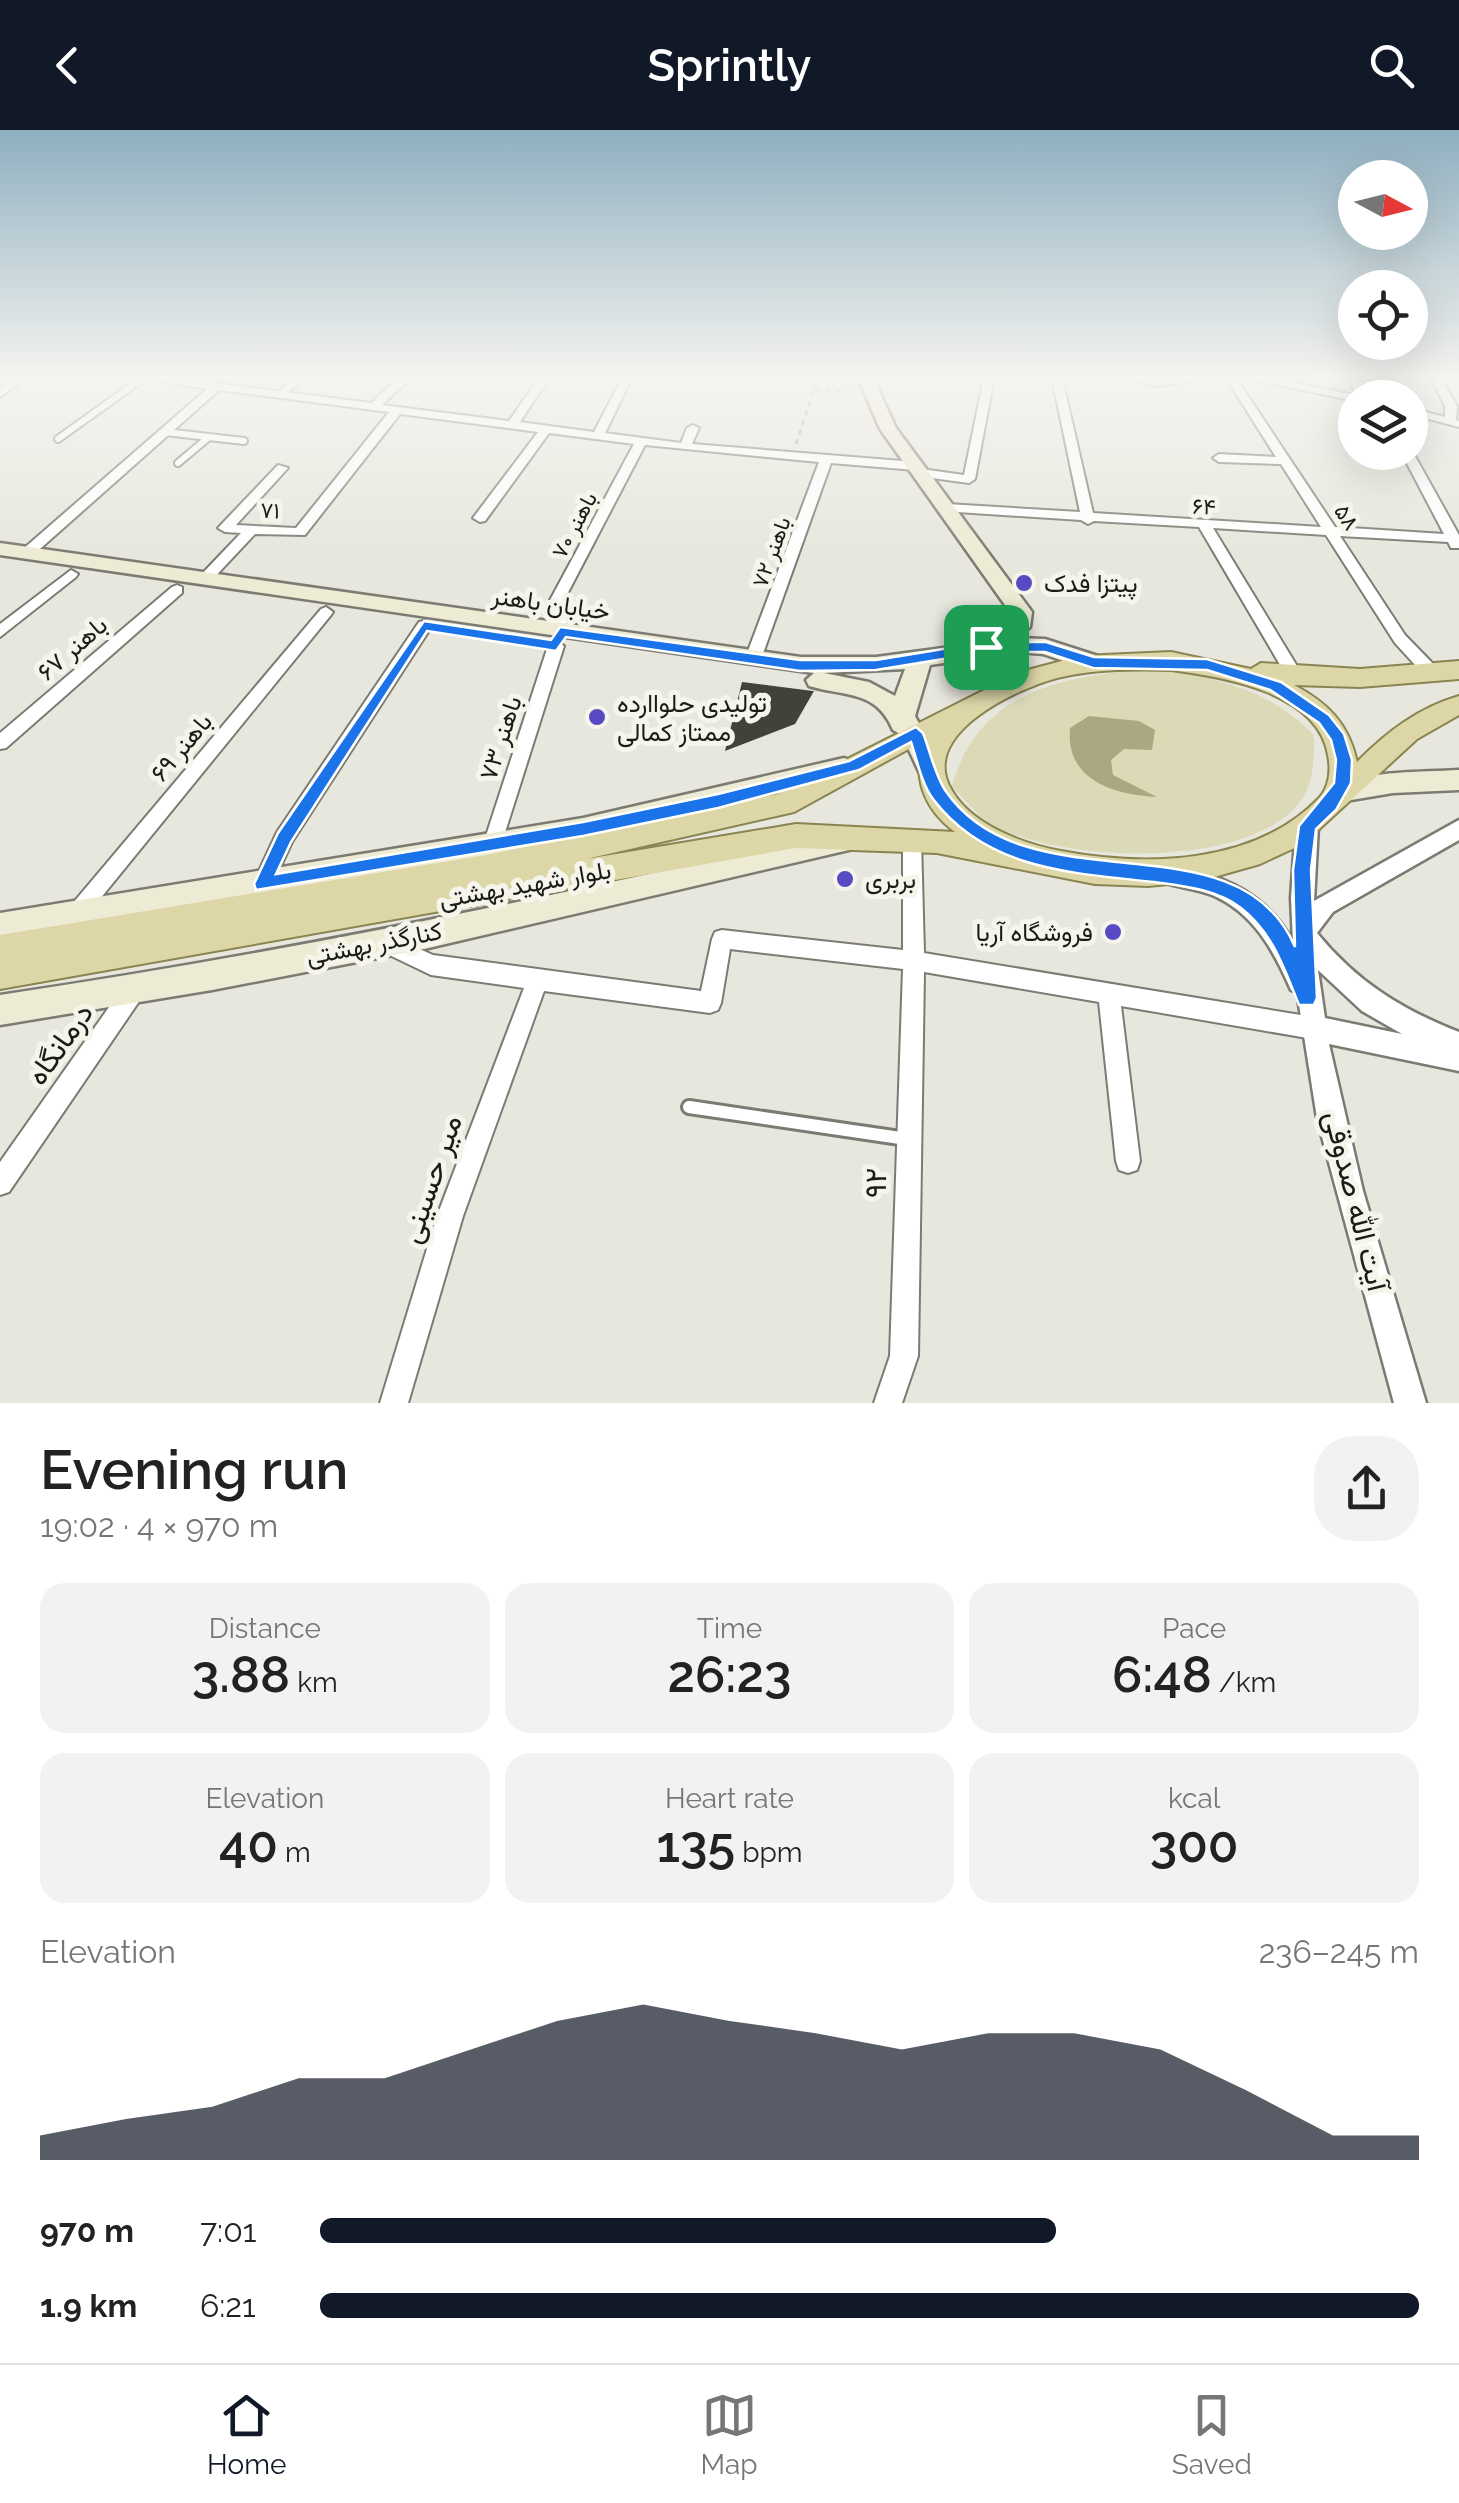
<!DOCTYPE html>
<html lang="en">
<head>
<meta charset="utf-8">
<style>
  :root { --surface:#fff; --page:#f2f2f2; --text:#222; --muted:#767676; --line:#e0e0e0; --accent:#111827 }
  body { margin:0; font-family:Raleway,Vazirmatn,sans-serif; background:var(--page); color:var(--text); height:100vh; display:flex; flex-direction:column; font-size:38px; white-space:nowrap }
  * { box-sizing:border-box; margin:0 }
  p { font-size:32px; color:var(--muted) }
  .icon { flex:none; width:55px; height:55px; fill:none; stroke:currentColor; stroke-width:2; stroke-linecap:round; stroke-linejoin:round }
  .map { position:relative; height:1273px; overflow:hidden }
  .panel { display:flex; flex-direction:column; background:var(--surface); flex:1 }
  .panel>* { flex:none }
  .needle { width:65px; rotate:97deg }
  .fabs { position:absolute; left:1338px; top:30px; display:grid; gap:20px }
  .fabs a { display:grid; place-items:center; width:90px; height:90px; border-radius:50%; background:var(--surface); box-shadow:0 10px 40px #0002; font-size:50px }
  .pin { position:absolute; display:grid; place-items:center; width:85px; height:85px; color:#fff; margin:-42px; border-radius:20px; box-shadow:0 5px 15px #0006 }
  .round { display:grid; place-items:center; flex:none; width:105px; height:105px; border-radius:40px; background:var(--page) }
  .head { display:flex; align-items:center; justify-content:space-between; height:170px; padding:0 40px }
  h1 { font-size:55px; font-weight:600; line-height:75px }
  .metrics { display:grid; grid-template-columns:repeat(3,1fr); gap:15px; height:170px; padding:10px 40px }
  .metrics div { display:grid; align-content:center; border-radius:25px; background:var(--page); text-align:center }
  .metrics b { font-size:50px; font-weight:600 }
  .metrics small { font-size:28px; font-weight:400 }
  .metrics p { font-size:28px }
  .chart { height:280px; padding:20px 40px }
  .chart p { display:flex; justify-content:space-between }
  .chart svg { width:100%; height:180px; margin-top:10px; fill:var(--accent); opacity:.7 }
  ul { padding:0 40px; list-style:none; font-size:32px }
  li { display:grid; grid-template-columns:160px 120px 1fr; align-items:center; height:75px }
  li i { height:25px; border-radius:12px; background:var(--accent) }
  header { display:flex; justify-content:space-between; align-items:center; height:130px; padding:0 40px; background:var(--accent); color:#fff; font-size:45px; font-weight:600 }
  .menu { display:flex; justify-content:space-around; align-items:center; height:140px; border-top:2px solid var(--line); background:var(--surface); font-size:28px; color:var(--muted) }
  .menu a { display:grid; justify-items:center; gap:5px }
  .menu .active { color:var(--accent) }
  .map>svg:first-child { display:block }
  .green { fill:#dcd9b7 }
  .water { fill:#aaa783 }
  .building { fill:#42413a }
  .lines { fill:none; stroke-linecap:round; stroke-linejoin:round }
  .service-far1-casing { stroke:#7c7b73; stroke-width:10 }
  .service-casing { stroke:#7c7b73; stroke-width:18 }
  .minor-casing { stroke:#7c7b73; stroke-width:4 }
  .tertiary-casing { stroke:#7c7b73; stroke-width:5 }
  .secondary-casing { stroke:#7c7b73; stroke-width:5 }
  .primary-casing { stroke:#8a8450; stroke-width:4 }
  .path { stroke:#a1a099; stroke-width:2.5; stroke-dasharray:5 5; stroke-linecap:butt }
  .service-far1 { stroke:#fff; stroke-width:6 }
  .service { stroke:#fff; stroke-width:12 }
  .minor { fill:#fff; fill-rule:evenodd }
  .tertiary { fill:#fff; fill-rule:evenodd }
  .secondary { fill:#eeebd4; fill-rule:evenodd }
  .primary { fill:#ddd7a8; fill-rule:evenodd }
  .route { fill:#1a73e8; stroke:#fff; stroke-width:2.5; fill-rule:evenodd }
  .poi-dot { fill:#584ac2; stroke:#f5f5eb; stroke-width:4 }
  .labels { text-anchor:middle; stroke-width:10; stroke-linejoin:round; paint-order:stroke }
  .far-street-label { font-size:22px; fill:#1c1b18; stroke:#f5f5eb }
  .poi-label { font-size:25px; fill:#1c1b18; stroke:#f5f5eb; text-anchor:start }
  .street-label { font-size:25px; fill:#1c1b18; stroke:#f5f5eb }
  .near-street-label { font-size:30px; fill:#1c1b18; stroke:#f5f5eb }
</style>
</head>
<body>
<header><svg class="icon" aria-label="back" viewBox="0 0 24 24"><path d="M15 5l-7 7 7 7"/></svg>Sprintly<svg class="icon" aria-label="search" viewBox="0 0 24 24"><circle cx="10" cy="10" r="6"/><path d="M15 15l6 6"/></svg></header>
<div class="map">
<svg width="1459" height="1273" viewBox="0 0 1459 1273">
  <rect width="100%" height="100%" fill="#e8e7de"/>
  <path class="green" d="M1165 540C1224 550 1271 561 1314 605 1314 631 1314 658 1295 678 1236 739 1069 731 998 698 981 691 966 670 952 657 978 556 1076 542 1165 540Z"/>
  <path class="water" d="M1089 586 1139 591 1155 600 1152 620 1124 619 1111 630 1113 645 1157 667C1114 665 1065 650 1070 598Z"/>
  <path class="building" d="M742 552 813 561H814L795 594 725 621Z"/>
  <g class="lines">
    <g class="service-far1-casing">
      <path id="service-far1" d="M281 264 300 248
        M165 302 244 311
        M58 309 143 248
        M178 333 209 307"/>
    </g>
    <g class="service-casing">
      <path id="service" d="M689 977 907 1009"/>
    </g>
    <g class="minor-casing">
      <path id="minor" d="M15 248H27L0 267V259Z
        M143 248H175L371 273 399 248H411L382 275 509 291 539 248H549L520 292 594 302 622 248H632L605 303 681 313 687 298 693 295 699 298 692 314 915 332 921 336 915 340 831 333 761 529 753 534 745 529 819 332 645 315 562 474 568 501 560 506 552 501 548 474 634 314 549 303 485 391 480 392 473 388 538 302 400 284 305 405 255 404 209 453H199V447L241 403 225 402 218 398 278 335 288 338 236 395 296 398 389 282 219 260 32 426H22V420L207 259Z
        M984 248H994L975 349 969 353 917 346 915 343 921 339 964 345Z
        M1052 248H1062L1093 383 1321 397 1281 334 1219 332 1213 328 1219 324 1276 327 1226 248H1236L1335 397 1444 404 1401 322H1410L1411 319 1459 405V418H1451L1448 412 1340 406 1405 505 1439 540 1441 544 1439 548H1427L1395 513 1326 405 1213 398 1303 546 1295 552 1289 550 1199 397 1094 391 1088 394 1081 390 942 381V375L947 374 1080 382Z
        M1125 248H1213L1158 256Z
        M1245 248H1268L1355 265 1350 248H1360L1366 268H1355V271Z
        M1431 248H1441L1457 276 1456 290 1459 291V297L1410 284V278L1445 287V276Z
        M71 440 78 444 76 447 0 507V494Z
        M177 455 182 457V463L6 618 0 619V603L172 457Z
        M326 477 333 482 331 485 82 791 75 794 68 791 65 785 68 779 321 479Z
        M424 491 432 496 292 712 270 760 263 763 256 760 253 754 277 702 419 492Z
        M556 511 564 516 501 715 499 721 492 723 485 721 483 715 548 516Z
        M912 702 919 704 921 710 924 823 1313 887 1321 890 1324 898 1321 906 1313 909 1121 876 1140 1031 1137 1040 1128 1043 1119 1040 1116 1031 1099 872 924 842 918 1226 902 1273H874L890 1226 903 839 730 819 721 873 718 880 710 883 544 861 463 1086 408 1273H380L437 1086 524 858 431 845 379 820 376 813 379 806 386 804 433 825 701 861 712 809 715 802 722 800 903 820V710L905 704Z
        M134 850 142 853 145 860 142 867 9 1062 0 1065V1032L126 853Z"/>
    </g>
    <g class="tertiary-casing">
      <path id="tertiary" d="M1307 687 1314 690 1318 696 1314 771 1459 690V710L1333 782 1317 803C1357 852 1401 879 1459 902V941L1329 914 1363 1061 1426 1273H1394L1317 988 1297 862 1291 860C1274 821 1254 783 1212 765 1197 759 1181 758 1166 753L1163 746 1166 739C1179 735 1193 740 1206 744 1245 756 1273 776 1293 812L1291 768 1296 696 1300 690ZM1318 840 1362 881 1402 904 1325 888Z"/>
    </g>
    <g class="secondary-casing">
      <path id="secondary" d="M858 248H873L896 298 1032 482 1030 497 1018 508 1045 509 1101 527 1104 533 1093 541 1043 524 1021 522 930 535 915 586 944 641 940 648H922L902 605 893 600C876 560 847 567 809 556L806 550 814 543 0 425V413L801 527H876L981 513 1009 494 1010 482 880 299ZM905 539 895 566 869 552 824 543Z
        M844 628 853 631 857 638 853 645 583 710 0 809V783L583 688Z
        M1459 640V660L1393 663 1345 671 1336 668 1332 661 1336 654C1375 641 1418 642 1459 640Z
        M843 700 853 703 856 711 853 719 424 819 212 860 0 895V865C284 823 564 765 843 700Z"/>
    </g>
    <g class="primary-casing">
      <path id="primary" d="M1171 522 1251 539 1261 533 1360 539 1459 531V549L1360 557 1294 555C1328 573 1349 594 1357 632 1387 602 1418 578 1459 566V585L1417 609 1303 714 1260 734 1200 751 1148 756 1095 754 937 723 796 718 0 859V805L486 725 778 664 1020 542 1081 526ZM1171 540C1223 547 1318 562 1328 625 1331 639 1330 656 1319 668 1255 735 1145 737 1061 721 1023 714 971 695 951 659 919 604 1016 559 1057 548 1094 539 1133 539 1171 540ZM925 610C911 646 924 679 955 702L796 694 586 729 794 682Z"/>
    </g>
    <path class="path" d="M815 260 855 262
      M796 314 818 248"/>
    <use href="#service-far1" class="service-far1"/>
    <use href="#service" class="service"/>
    <use href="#minor" class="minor"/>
    <use href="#tertiary" class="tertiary"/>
    <use href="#secondary" class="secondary"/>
    <use href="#primary" class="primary"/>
  </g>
  <linearGradient id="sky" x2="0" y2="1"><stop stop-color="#8fafc0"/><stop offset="0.58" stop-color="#f5f4f0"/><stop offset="1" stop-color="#f5f4f0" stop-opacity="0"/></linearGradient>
  <rect width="1459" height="426" fill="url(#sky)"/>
  <path class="route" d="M424 491 551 510 560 497 800 530H876L986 512H1046L1094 527 1207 529 1281 552 1329 585 1344 604 1352 630 1351 653 1336 680 1316 699 1311 740 1317 868 1314 875H1299C1284 838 1273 803 1241 778 1216 759 1183 756 1154 752 1072 743 987 740 933 669 922 655 917 630 911 612L859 640 718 678 583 706 256 760 254 754 278 703ZM427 501 556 521 566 507 800 541 876 540 986 522H1045L1093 538 1207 540 1270 560 1319 593 1331 610 1336 630 1334 653 1299 696 1293 740 1295 817C1238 682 1027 781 945 660 935 645 930 621 923 603L916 597 849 631 718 664 583 692 276 744 291 712Z"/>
  <g class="poi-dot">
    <circle cx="1024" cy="453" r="10"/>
    <circle cx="597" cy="587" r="10"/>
    <circle cx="845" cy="749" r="10"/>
    <circle cx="1113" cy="802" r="10"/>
  </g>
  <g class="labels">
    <g class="far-street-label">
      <text transform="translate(1204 376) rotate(3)" y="8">۶۴</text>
      <text transform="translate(270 380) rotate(3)" y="8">۷۱</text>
      <text transform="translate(1347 387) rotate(57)" y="8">۵۸</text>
      <text transform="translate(574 395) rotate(-62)" y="8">باهنر ۷۰</text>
      <text transform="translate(771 422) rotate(-70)" y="8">باهنر ۷۲</text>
    </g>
    <g class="poi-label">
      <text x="1044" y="462">پیتزا فدک</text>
      <text x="617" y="582">تولیدی حلواارده<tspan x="617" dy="29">ممتاز کمالی</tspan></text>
      <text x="865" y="758">بربری</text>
      <text x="1093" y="811" text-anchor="end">فروشگاه آریا</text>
    </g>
    <g class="street-label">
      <text transform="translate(551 473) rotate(8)" y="9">خیابان باهنر</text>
      <text transform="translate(72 518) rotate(-41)" y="9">باهنر ۶۷</text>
      <text transform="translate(500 608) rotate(-72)" y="9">باهنر ۷۳</text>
      <text transform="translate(181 617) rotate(-50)" y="9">باهنر ۶۹</text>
      <text transform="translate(525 754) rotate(-10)" y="9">بلوار شهید بهشتی</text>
      <text transform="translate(374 813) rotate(-11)" y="9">کنارگذر بهشتی</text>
    </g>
    <g class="near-street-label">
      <text transform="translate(60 914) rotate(-55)" y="10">درمانگاه</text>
      <text transform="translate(431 1049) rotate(-71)" y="10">میر حسینی</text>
      <text transform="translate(876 1053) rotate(-89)" y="10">۹۲</text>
      <text transform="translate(1356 1071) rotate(76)" y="10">آیت الله صدوقی</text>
    </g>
  </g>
</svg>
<div class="fabs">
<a><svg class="needle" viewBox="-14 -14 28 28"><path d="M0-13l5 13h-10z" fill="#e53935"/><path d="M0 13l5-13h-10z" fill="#767676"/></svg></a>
<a><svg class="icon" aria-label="locate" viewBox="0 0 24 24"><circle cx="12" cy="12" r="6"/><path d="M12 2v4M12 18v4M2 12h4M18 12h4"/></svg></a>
<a><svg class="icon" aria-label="layers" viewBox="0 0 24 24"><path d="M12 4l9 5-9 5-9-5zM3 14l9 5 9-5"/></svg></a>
</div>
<div class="pin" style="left:986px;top:517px;background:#1e9e55"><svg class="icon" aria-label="arrive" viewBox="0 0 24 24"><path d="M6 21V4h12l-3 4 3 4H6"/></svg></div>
</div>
<section class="panel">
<div class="head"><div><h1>Evening run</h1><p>19:02 · 4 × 970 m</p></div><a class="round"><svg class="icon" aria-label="share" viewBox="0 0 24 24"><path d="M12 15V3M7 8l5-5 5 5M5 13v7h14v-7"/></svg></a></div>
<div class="metrics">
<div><p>Distance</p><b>3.88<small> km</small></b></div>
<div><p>Time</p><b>26:23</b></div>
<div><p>Pace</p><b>6:48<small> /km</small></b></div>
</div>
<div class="metrics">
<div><p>Elevation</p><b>40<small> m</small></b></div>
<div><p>Heart rate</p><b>135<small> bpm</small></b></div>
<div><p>kcal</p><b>300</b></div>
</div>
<div class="chart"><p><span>Elevation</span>236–245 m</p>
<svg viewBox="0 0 160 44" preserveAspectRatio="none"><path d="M0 44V38L10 34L20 31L30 24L40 24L50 17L60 10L70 6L80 10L90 13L100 17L110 13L120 13L130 17L140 27L150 38L160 38V44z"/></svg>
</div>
<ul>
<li><b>970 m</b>7:01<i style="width:67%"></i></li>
<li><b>1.9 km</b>6:21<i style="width:100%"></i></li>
</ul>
</section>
<nav class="menu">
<a class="active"><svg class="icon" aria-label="home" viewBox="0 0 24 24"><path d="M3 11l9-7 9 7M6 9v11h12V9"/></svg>Home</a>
<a><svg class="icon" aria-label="map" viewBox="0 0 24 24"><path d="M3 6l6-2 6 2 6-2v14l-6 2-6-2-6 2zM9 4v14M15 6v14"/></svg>Map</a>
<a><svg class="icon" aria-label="saved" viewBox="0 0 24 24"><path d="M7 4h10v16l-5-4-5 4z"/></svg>Saved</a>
</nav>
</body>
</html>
